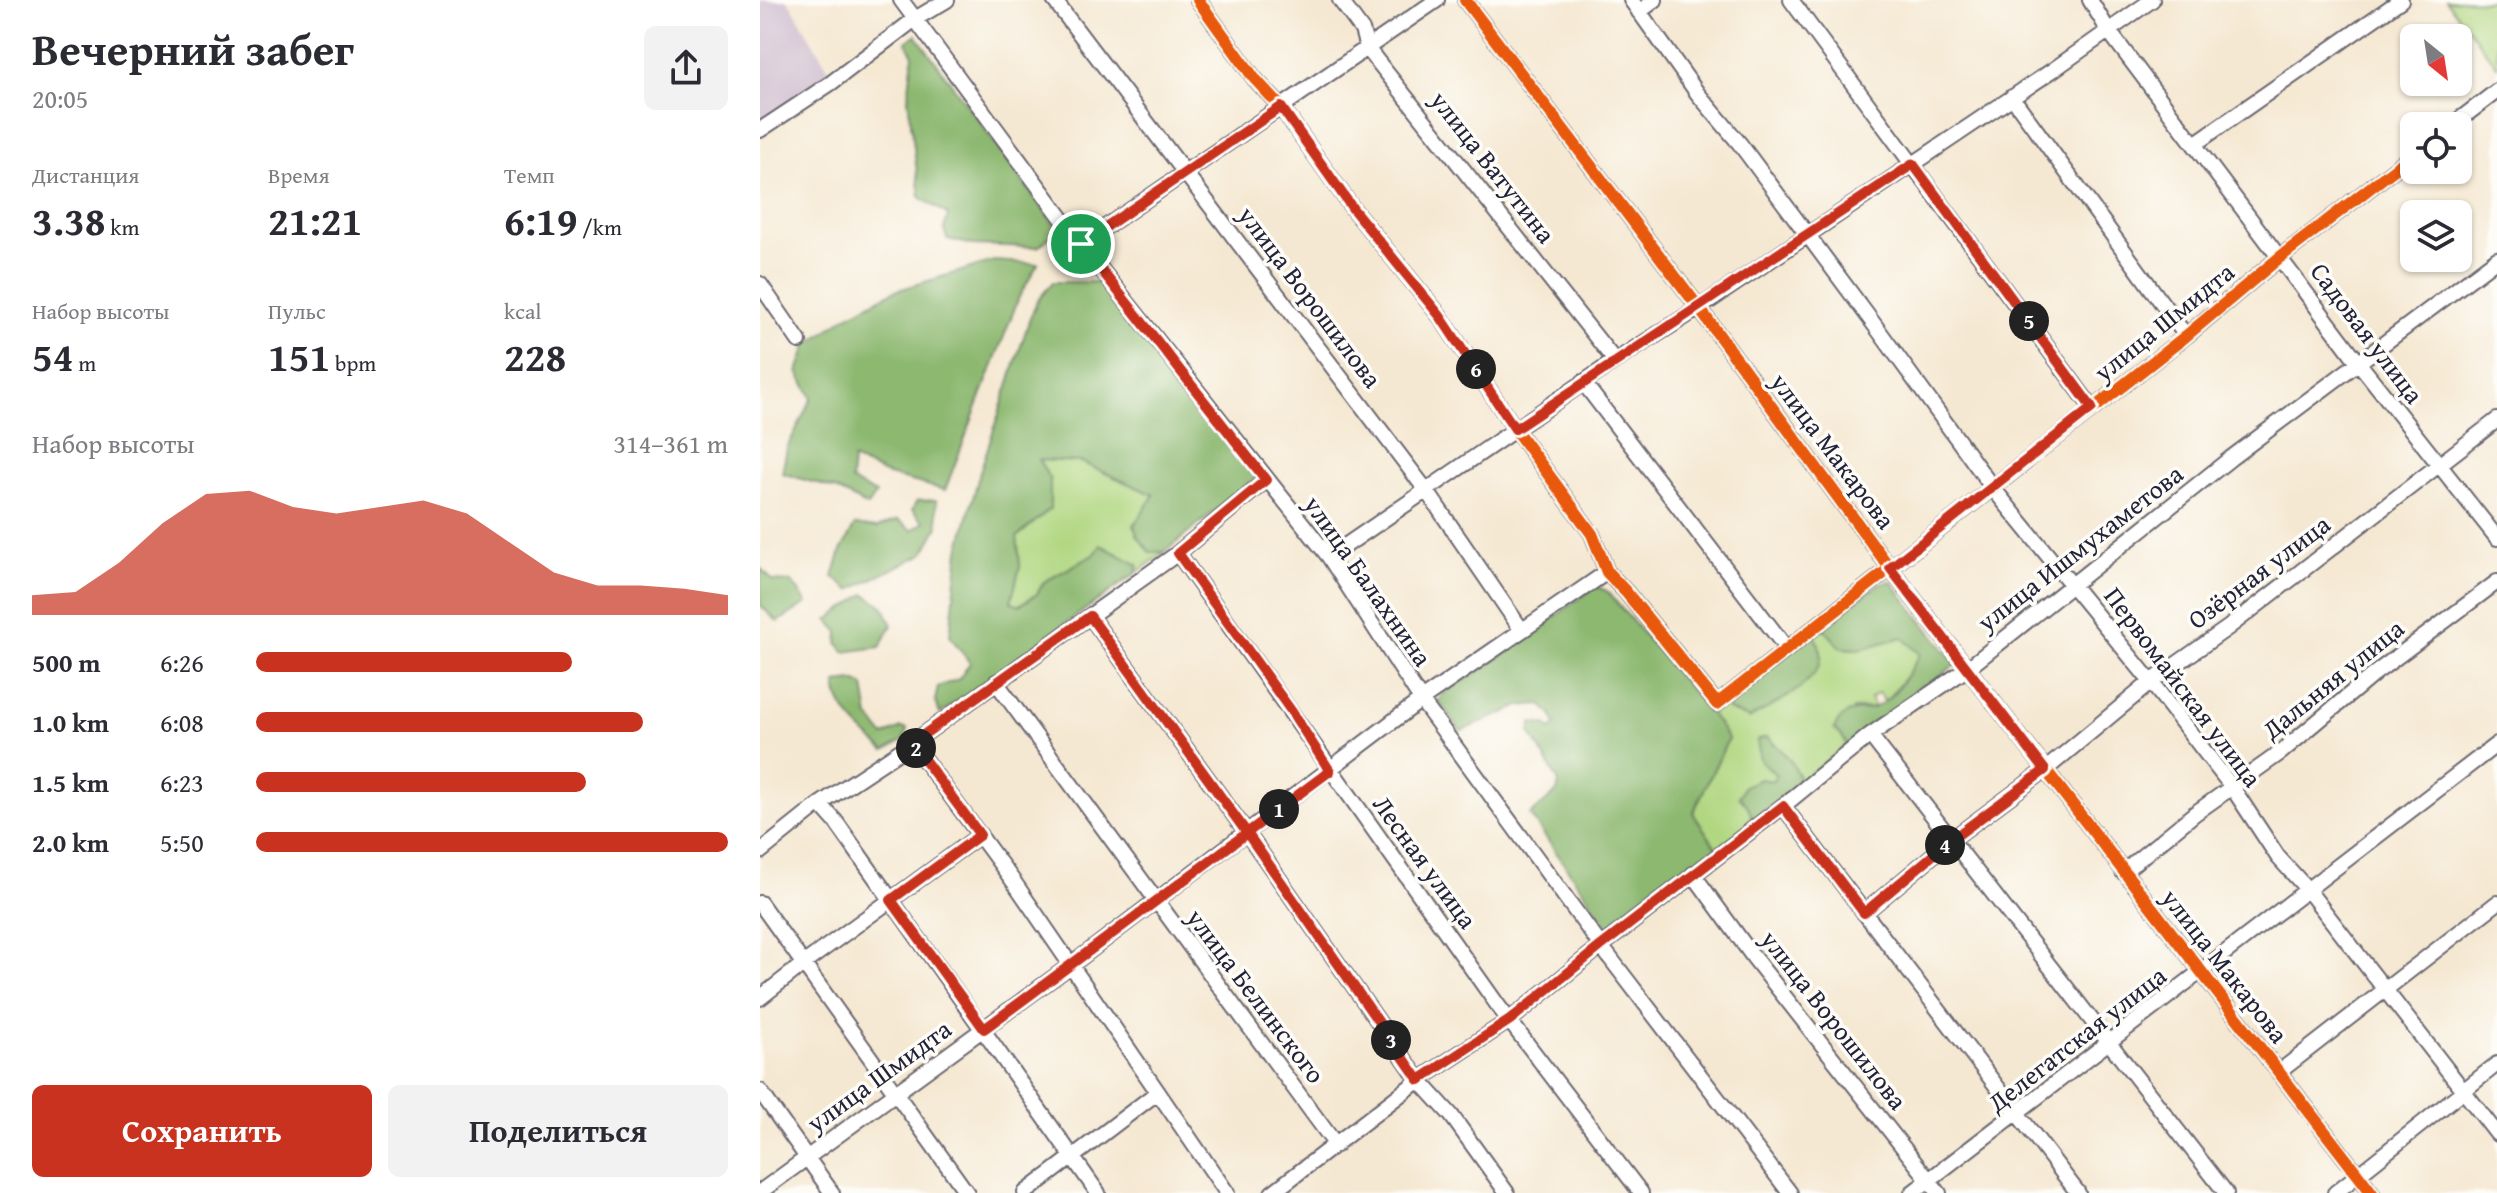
<!DOCTYPE html>
<html lang="ru">
<head>
<meta charset="utf-8">
<style>
  :root { --surface:#fff; --page:#f2f2f3; --text:#2b2b33; --muted:#7c7c81; --accent:#c8321e }
  body { margin:0; font-family:"Gentium Book Plus",serif; background:var(--page); color:var(--text); height:100vh; display:flex; flex-direction:column; font-size:30px; white-space:nowrap }
  * { box-sizing:border-box; margin:0 }
  p { font-size:26px; color:var(--muted) }
  .icon { flex:none; width:44px; height:44px; fill:none; stroke:currentColor; stroke-width:2; stroke-linecap:round; stroke-linejoin:round }
  .map { position:relative; flex:1; overflow:hidden }
  .details { display:flex; flex-direction:column; background:var(--surface); width:760px }
  .details>* { flex:none }
  .needle { width:52px; rotate:150deg }
  .buttons { position:absolute; left:1640px; top:24px; display:grid; gap:16px }
  .buttons a { display:grid; place-items:center; width:72px; height:72px; border-radius:12px; background:var(--surface); box-shadow:0 2px 6px #0004; font-size:40px }
  .pin { position:absolute; display:grid; place-items:center; width:68px; height:68px; color:#fff; margin:-34px; border:4px solid #fff; border-radius:50%; box-shadow:0 2px 8px #0007 }
  .km { position:absolute; width:40px; height:40px; margin:-20px; border-radius:50%; background:#222; color:#fff; font-size:22px; line-height:40px; text-align:center }
  .round { display:grid; place-items:center; flex:none; width:84px; height:84px; border-radius:12px; background:var(--page) }
  .head { display:flex; align-items:center; justify-content:space-between; height:136px; padding:0 32px }
  h1 { font-size:44px; font-weight:700; line-height:60px }
  .metrics { display:grid; grid-template-columns:repeat(3,1fr); gap:12px; height:136px; padding:8px 32px }
  .metrics div { display:grid; align-content:center }
  .metrics b { font-size:40px; font-weight:700 }
  .metrics small { font-size:22px; font-weight:400 }
  .metrics p { font-size:22px }
  .chart { height:224px; padding:16px 32px }
  .chart p { display:flex; justify-content:space-between }
  .chart svg { width:100%; height:144px; margin-top:8px; fill:var(--accent); opacity:.7 }
  .cta { display:flex; gap:16px; margin-top:auto; padding:16px 32px }
  .cta a { flex:1; height:92px; border-radius:12px; background:var(--accent); color:#fff; font-size:32px; font-weight:700; line-height:92px; text-align:center }
  .cta a+a { background:var(--page); color:var(--text) }
  ul { padding:0 32px; list-style:none; font-size:26px }
  li { display:grid; grid-template-columns:128px 96px 1fr; align-items:center; height:60px }
  li i { height:20px; border-radius:10px; background:var(--accent) }
  main { display:flex; flex:1; min-height:0 }
  .map>svg:first-child { display:block }
  .industrial { fill:#cfbdcf }
  .green { fill:#b1d781; stroke:#6a7c5e; stroke-width:2 }
  .forest { fill:#8cb86f; stroke:#576d55; stroke-width:2 }
  .lines { fill:none; stroke-linecap:round; stroke-linejoin:round }
  .minor-casing { stroke:#6c6770; stroke-width:18 }
  .minor { stroke:#fff; stroke-width:14 }
  .cycleway-casing { stroke:#fdfcf7; stroke-width:17 }
  .cycleway { stroke:#e8590c; stroke-width:12 }
  .route-casing { stroke:#fff; stroke-width:16 }
  .route { stroke:#c8321e; stroke-width:10 }
  .labels { text-anchor:middle; stroke-width:7; stroke-linejoin:round; paint-order:stroke }
  .street-label { font-size:26px; fill:#22223b; stroke:#fdfcf7 }
</style>
</head>
<body>
<main>
<section class="details">
<div class="head"><div><h1>Вечерний забег</h1><p>20:05</p></div><a class="round"><svg class="icon" aria-label="share" viewBox="0 0 24 24"><path d="M12 15V3M7 8l5-5 5 5M5 13v7h14v-7"/></svg></a></div>
<div class="metrics">
<div><p>Дистанция</p><b>3.38<small> km</small></b></div>
<div><p>Время</p><b>21:21</b></div>
<div><p>Темп</p><b>6:19<small> /km</small></b></div>
</div>
<div class="metrics">
<div><p>Набор высоты</p><b>54<small> m</small></b></div>
<div><p>Пульс</p><b>151<small> bpm</small></b></div>
<div><p>kcal</p><b>228</b></div>
</div>
<div class="chart"><p><span>Набор высоты</span>314–361 m</p>
<svg viewBox="0 0 160 44" preserveAspectRatio="none"><path d="M0 44V38L10 37L20 28L30 16L40 7L50 6L60 11L70 13L80 11L90 9L100 13L110 22L120 31L130 35L140 35L150 36L160 38V44z"/></svg>
</div>
<ul>
<li><b>500 m</b>6:26<i style="width:67%"></i></li>
<li><b>1.0 km</b>6:08<i style="width:82%"></i></li>
<li><b>1.5 km</b>6:23<i style="width:70%"></i></li>
<li><b>2.0 km</b>5:50<i style="width:100%"></i></li>
</ul>
<div class="cta"><a>Сохранить</a><a>Поделиться</a></div>
</section>
<div class="map">
<svg width="1737" height="1193" viewBox="0 0 1737 1193">
  <rect width="100%" height="100%" fill="#fdfcf7"/>
  <filter id="ink" filterUnits="userSpaceOnUse"><feTurbulence type="fractalNoise" baseFrequency=".0125" numOctaves="2"/><feDisplacementMap in="SourceGraphic" scale="16" xChannelSelector="R" yChannelSelector="G"/><feConvolveMatrix kernelMatrix="1 2 1 2 8 2 1 2 1" color-interpolation-filters="sRGB"/></filter>
  <filter id="wash" filterUnits="userSpaceOnUse"><feTurbulence type="fractalNoise" baseFrequency=".006" numOctaves="4" result="noise"/><feDisplacementMap in="SourceGraphic" scale="32" xChannelSelector="R" yChannelSelector="G"/><feGaussianBlur stdDeviation="1.8" result="paint"/><feColorMatrix in="noise" values="0 0 0 0 0 0 0 0 0 0 0 0 0 0 0 0 0 1.4 0 .05"/><feComposite in="paint" operator="in"/></filter>
  <g filter="url(#wash)">
    <rect width="100%" height="100%" fill="#f5e8d2"/>
    <path class="industrial" d="M0 0H28L72 75 0 122Z"/>
    <path class="green" d="M1686 0 1737 1V66Z
      M279 460 321 462 394 495 374 526 377 535 390 552H405L376 573 378 564 335 554 284 582 277 594 259 605 251 602 260 566 257 537Z
      M1063 627 1081 648 1100 649 1142 637 1160 654 1152 669 1125 702 1119 693 1110 698 1115 708 1093 709 1082 736 1087 745 1039 783 1038 773 1006 766 1017 775 988 806 993 821 957 849 933 813 968 739 951 714 967 702 989 719 1007 708 1054 634Z"/>
    <path class="forest" d="M156 35 298 230 278 247 213 245 187 239 184 229 188 215 160 197 148 99 153 55 146 42Z
      M234 261 278 264 259 297 185 490 125 474 93 459 91 481 116 494 108 506 75 489 22 473 27 448 52 398 38 372 47 345 87 316 132 292Z
      M293 282H340L495 478 405 552H390L377 535 374 525 394 495 321 462 279 460 290 480V509L257 537 260 566 251 602 260 605 277 594 284 582 335 554 341 545 378 565 376 573 180 714 175 701 178 687 199 679 210 663 190 636 199 550 220 472 269 321 277 301Z
      M176 500 178 527 163 554 90 590 73 577 81 551 95 525 117 528 138 520 152 530 164 522 152 510 157 501Z
      M0 568 13 581 32 582 47 603 18 622 0 605Z
      M1131 581 1196 664 1087 745 1082 736 1074 729C1087 701 1102 717 1121 704 1137 694 1151 670 1160 654L1142 637 1100 649 1081 648 1063 627 1120 583Z
      M836 586 847 591 955 719 968 739 933 813 957 849 855 927 849 928 770 815 797 792 799 782 770 732 772 723 786 725 791 730 796 726 792 715 780 704 760 706 701 731 678 701 683 694 737 660Z
      M105 594 123 606 132 625 120 647 84 652 78 643 79 632 68 620Z
      M1054 634C1056 639 1060 646 1061 652 1065 682 1010 706 989 719L968 710 967 702Z
      M94 681 104 686 109 717 124 736 141 728 147 729 144 740 125 751C105 733 77 713 76 683Z
      M1007 737C1021 750 1038 763 1039 783L993 821 988 806 979 797 984 786 1000 779 1013 781 1016 775 1000 760 997 740Z"/>
  </g>
  <g filter="url(#ink)">
    <g class="lines">
      <g class="minor-casing">
        <path id="minor" d="M141 0 321 244 569 557 661 700 841 946 1030 1193
          M294 0 666 490 761 629
          M438 0 494 78 521 107 593 209 680 316 755 429 832 534 847 572 866 592 957 704 1426 336 1519 258 1654 154
          M580 0 602 30 607 48 855 361
          M705 0 939 308 1130 568 1612 1193
          M871 0 938 94 980 144 1119 331 1232 487 1391 682 1472 787 1518 857 1547 889 1737 1134
          M1031 0 1332 408
          M1330 0 1348 30 1598 362 1737 538
          M879 12 895 0
          M1252 97 1426 336
          M1691 126 1737 91
          M0 130 71 83 155 19 187 0
          M1436 143 1641 0
          M321 244 677 0
          M0 284 39 341
          M823 382 1027 649
          M418 553 739 1007 881 1193
          M569 557 855 361 939 308 1293 70 1392 0
          M330 616 487 833 659 1080 691 1115 747 1193
          M236 682 576 1145
          M1110 735 1466 1193
          M152 743 256 885 467 1193
          M60 804 76 822 338 1193
          M1023 806 1318 1193
          M0 852 60 804 152 743 418 553 506 480
          M1363 872 1434 814 1520 753 1614 674 1737 582
          M933 874 994 958 1179 1193
          M0 903 207 1193
          M1104 913 1191 840 1285 770 1391 682 1469 627 1737 420
          M0 998 47 961 220 835
          M1519 1072 1737 903
          M0 1091 72 1193
          M0 1192 311 965 661 700 847 572
          M265 1193 398 1092
          M512 1193 659 1080 750 1020 841 946 1023 806 1110 735 1208 668 1471 458 1737 259
          M1152 1193 1737 744
          M1575 1193 1737 1064"/>
      </g>
      <use href="#minor" class="minor"/>
      <g class="cycleway-casing">
        <path id="cycleway" d="M438 0 494 78 521 107 593 209 680 316 755 429 832 534 847 572 866 592 957 704 1426 336 1519 258 1654 154
          M705 0 939 308 1130 568 1612 1193"/>
      </g>
      <use href="#cycleway" class="cycleway"/>
    </g>
  </g>
  <g class="lines" filter="url(#ink)">
    <g class="route-casing">
      <path id="route" d="M321 244 506 480 418 553 532 712 570 771C454 857 340 944 224 1029L131 900 220 835 152 743 330 616 487 833 659 1080 750 1020 841 946 1023 806 1104 913 1191 840 1285 770 1130 568 1332 408 1153 164 755 429 680 316 593 209 521 107 321 244"/>
    </g>
    <use href="#route" class="route"/>
  </g>
  <g class="labels">
    <g class="street-label">
      <text transform="translate(733 167) rotate(52)" y="9">улица Ватутина</text>
      <text transform="translate(550 297) rotate(53)" y="9">улица Ворошилова</text>
      <text transform="translate(1404 322) rotate(-39)" y="9">улица Шмидта</text>
      <text transform="translate(1607 333) rotate(53)" y="9">Садовая улица</text>
      <text transform="translate(1073 451) rotate(53)" y="9">улица Макарова</text>
      <text transform="translate(1320 548) rotate(-38)" y="9">улица Ишмухаметова</text>
      <text transform="translate(1499 572) rotate(-37)" y="9">Озёрная улица</text>
      <text transform="translate(608 581) rotate(55)" y="9">улица Балахнина</text>
      <text transform="translate(1573 679) rotate(-39)" y="9">Дальняя улица</text>
      <text transform="translate(1423 687) rotate(53)" y="9">Первомайская улица</text>
      <text transform="translate(665 862) rotate(54)" y="9">Лесная улица</text>
      <text transform="translate(1465 966) rotate(52)" y="9">улица Макарова</text>
      <text transform="translate(496 996) rotate(53)" y="9">улица Белинского</text>
      <text transform="translate(1074 1020) rotate(52)" y="9">улица Ворошилова</text>
      <text transform="translate(1317 1039) rotate(-38)" y="9">Делегатская улица</text>
      <text transform="translate(119 1076) rotate(-36)" y="9">улица Шмидта</text>
    </g>
  </g>
</svg>
<div class="buttons">
<a><svg class="needle" viewBox="-14 -14 28 28"><path d="M0-13l5 13h-10z" fill="#e53935"/><path d="M0 13l5-13h-10z" fill="#7c7c81"/></svg></a>
<a><svg class="icon" aria-label="locate" viewBox="0 0 24 24"><circle cx="12" cy="12" r="6"/><path d="M12 2v4M12 18v4M2 12h4M18 12h4"/></svg></a>
<a><svg class="icon" aria-label="layers" viewBox="0 0 24 24"><path d="M12 4l9 5-9 5-9-5zM3 14l9 5 9-5"/></svg></a>
</div>
<div class="pin" style="left:321px;top:244px;background:#1e9e55"><svg class="icon" aria-label="arrive" viewBox="0 0 24 24"><path d="M6 21V4h12l-3 4 3 4H6"/></svg></div>
<b class="km" style="left:519px;top:809px">1</b>
<b class="km" style="left:156px;top:748px">2</b>
<b class="km" style="left:631px;top:1040px">3</b>
<b class="km" style="left:1185px;top:845px">4</b>
<b class="km" style="left:1269px;top:321px">5</b>
<b class="km" style="left:716px;top:369px">6</b>
</div>
</main>
</body>
</html>
